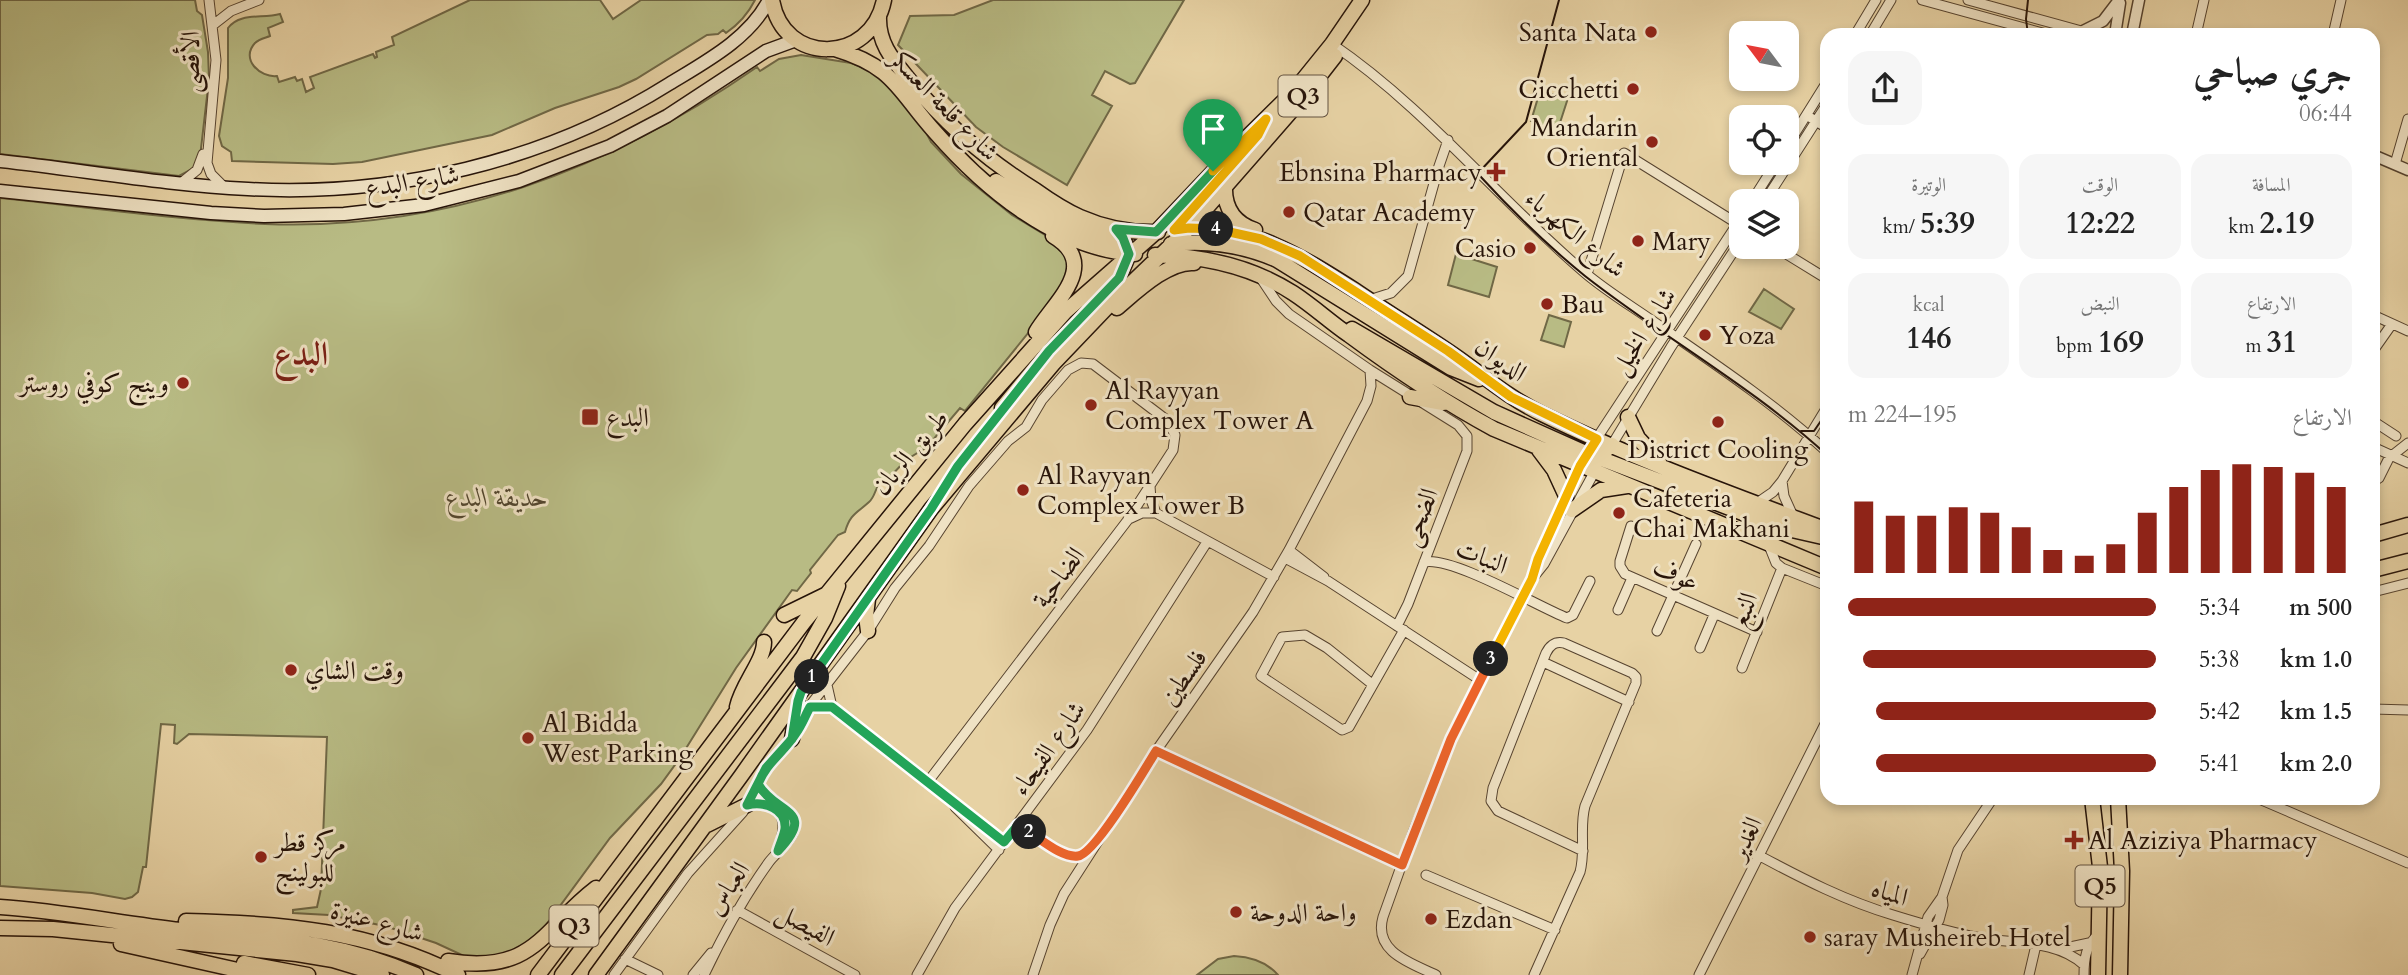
<!DOCTYPE html>
<html lang="ar">
<head>
<meta charset="utf-8">
<style>
  :root { --surface:#fff; --page:#f6f6f6; --text:#222; --muted:#767676; --accent:#8f2418 }
  body { margin:0; font-family:Cardo,Amiri,serif; background:var(--page); color:var(--text); direction:rtl; height:100vh; display:flex; flex-direction:column; font-size:26px; white-space:nowrap }
  * { box-sizing:border-box; margin:0 }
  p { font-size:23px; color:var(--muted) }
  .icon { flex:none; width:38px; height:38px; fill:none; stroke:currentColor; stroke-width:2; stroke-linecap:round; stroke-linejoin:round }
  .map { position:relative; flex:1; overflow:hidden; direction:ltr }
  .panel { position:absolute; left:1820px; top:28px; width:560px; height:777px; display:flex; flex-direction:column; background:var(--surface); border-radius:21px; box-shadow:0 4px 10px #0003; direction:rtl }
  .panel>* { flex:none }
  .needle { width:46px; rotate:302deg }
  .buttons { position:absolute; left:1729px; top:21px; display:grid; gap:14px }
  .buttons a { display:grid; place-items:center; width:70px; height:70px; border-radius:14px; background:var(--surface); box-shadow:0 4px 10px #0003; font-size:35px }
  .pin { position:absolute; display:grid; place-items:center; width:60px; height:60px; color:#fff; margin:-72px -30px; border-radius:50% 50% 50% 0; rotate:-45deg; box-shadow:0 0 7px #0007 }
  .pin .icon { rotate:45deg }
  .km { position:absolute; width:35px; height:35px; margin:-18px; border-radius:50%; background:#222; color:#fff; font-size:19px; line-height:35px; text-align:center }
  .round { display:grid; place-items:center; flex:none; width:74px; height:74px; border-radius:21px; background:var(--page) }
  .summary { display:flex; align-items:center; justify-content:space-between; height:119px; padding:0 28px }
  h1 { font-size:38px; font-weight:800; line-height:52px }
  .stats { display:grid; grid-template-columns:repeat(3,1fr); gap:10px; height:119px; padding:7px 28px }
  .stats div { display:grid; align-content:center; border-radius:18px; background:var(--page); text-align:center }
  .stats b { font-size:30px; font-weight:800 }
  .stats small { font-size:19px; font-weight:400 }
  .stats p { font-size:19px }
  .chart { height:196px; padding:14px 28px }
  .chart p { display:flex; justify-content:space-between }
  .chart svg { width:100%; height:126px; margin-top:7px; stroke:var(--accent); stroke-width:6 }
  ul { padding:0 28px; list-style:none; font-size:23px }
  li { display:grid; grid-template-columns:112px 84px 1fr; align-items:center; height:52px }
  li i { height:18px; border-radius:9px; background:var(--accent) }
  .map>svg:first-child { display:block }
  .green { fill:#b8bb84; stroke:#706846; stroke-width:2 }
  .lines { fill:none; stroke-linecap:round; stroke-linejoin:round }
  .minor-casing { stroke:#574430; stroke-width:11 }
  .tertiary-casing { stroke:#574430; stroke-width:13 }
  .secondary-casing { stroke:#271409; stroke-width:15 }
  .primary-casing { stroke:#271409; stroke-width:17 }
  .minor { stroke:#efe2c4; stroke-width:9 }
  .tertiary { stroke:#efe2c4; stroke-width:10 }
  .secondary { stroke:#efe2c4; stroke-width:12 }
  .primary { stroke:#e7d2a4; stroke-width:14 }
  .tram { stroke:#271409; stroke-width:2 }
  .split-1-casing { stroke:#fff; stroke-width:14 }
  .split-2-casing { stroke:#fff; stroke-width:14 }
  .split-3-casing { stroke:#fff; stroke-width:14 }
  .split-4-casing { stroke:#fff; stroke-width:14 }
  .split-5-casing { stroke:#fff; stroke-width:14 }
  .split-1 { stroke:#22a559; stroke-width:9 }
  .split-2 { stroke:#22a559; stroke-width:9 }
  .split-3 { stroke:#f0652b; stroke-width:9 }
  .split-4 { stroke:#f5b400; stroke-width:9 }
  .split-5 { stroke:#f5b400; stroke-width:9 }
  .poi-dot { fill:#8f2418; stroke:#efe2c4; stroke-width:2.5 }
  .labels { text-anchor:middle; stroke-width:6; stroke-linejoin:round; paint-order:stroke }
  .shield { fill:#efe2c4; stroke:#635241; stroke-width:2 }
  .shield-label { font-size:24px; font-weight:bold; fill:#271409 }
  .poi-label { font-size:26px; fill:#271409; stroke:#efe2c4; text-anchor:start }
  .street-label { font-size:26px; fill:#271409; stroke:#efe2c4 }
  .park-label { font-size:26px; font-style:italic; fill:#52462e; stroke:#efe2c4 }
  .district-label { font-size:33px; font-weight:bold; fill:#7a1f14; stroke:#efe2c4 }
</style>
</head>
<body>
<div class="map">
<svg width="2408" height="975" viewBox="0 0 2408 975">
  <rect width="100%" height="100%" fill="#e7d2a4"/>
  <filter id="stains"><feTurbulence type="fractalNoise" baseFrequency=".00286" numOctaves="4"/><feColorMatrix values="0 0 0 0 .2 0 0 0 0 .09 0 0 0 0 .02 0 0 0 .5 -.17"/></filter>
  <radialGradient id="worn" r=".72"><stop offset=".6" stop-color="#630" stop-opacity="0"/><stop offset="1" stop-color="#630" stop-opacity=".3"/></radialGradient>
  <path class="green" d="M0 0H195L197 11 202 15 208 52 209 79 200 157 196 167 179 176 0 154Z
    M470 0H600L613 19 641 0H755C748 14 739 24 726 33L723 30 718 34 707 35 636 79 619 87 555 108 492 135 362 162 333 164 232 161 231 152 222 146 219 136 228 78V28C240 12 262 19 280 14L283 22 268 28 270 36C265 38 259 39 255 43 240 59 260 78 277 76L279 82 295 77 297 81 302 79 306 92 314 88 310 77 373 54 375 58 377 57 376 52 394 45 392 37Z
    M993 0H1184L1135 83 1130 84 1105 71 1092 95 1112 106 1067 185 1003 147 976 127 898 45 910 16 954 15Z
    M801 55 851 63 866 69 885 81 921 123 931 142 961 174 1012 215 1055 241 1070 260 1063 290 965 411 960 408 927 447 906 460 886 481 880 482C875 489 875 497 869 502 857 513 850 514 845 532L838 535 810 570 811 573 797 591 792 590 736 668 680 758 661 784 610 838 543 929 524 946 491 958 464 956 436 943 385 926 329 915 293 913V910L317 907 321 889 327 737 189 734 177 744 174 743 175 725 161 724 146 867H143L138 892 132 897 125 899 92 893 0 886V198C88 207 176 220 265 224 448 231 609 170 757 67L760 71 779 59Z
    M1540 91 1568 98 1557 132 1531 121Z
    M1456 254 1497 267 1489 297 1448 285Z
    M1764 289 1794 309 1781 329 1749 312Z
    M1549 315 1571 322 1564 347 1541 340Z
    M1234 956C1251 957 1267 962 1278 975H1197L1218 959Z"/>
  <g class="lines">
    <g class="minor-casing">
      <path id="minor" d="M209 0 216 60 207 163 211 174 224 187
        M1922 0 2050 35
        M1968 0 2096 35
        M213 25 231 11 259 0
        M1855 35 1876 0
        M1870 35 1891 0
        M2196 35 2204 0
        M2333 35 2341 0
        M1332 44C1426 108 1497 198 1584 272 1606 291 1633 307 1657 324 1715 364 1775 404 1827 452
        M1811 118 1827 128
        M1787 146 1827 82
        M2395 164 2408 119
        M181 183 197 170 203 154
        M1752 201 1776 163
        M1765 201 1827 104
        M1775 247 1827 279
        M1587 274 1624 153 1738 224
        M1260 277 1276 301 1289 314 1370 370 1458 425 1467 436V451L1408 604 1397 626
        M1369 300 1391 293 1408 276 1438 169 1448 140
        M2373 315 2408 331
        M2373 351 2392 324
        M2373 421 2396 436
        M1595 441 1741 218
        M2373 447 2408 463
        M1610 448 1671 347 1741 240
        M1782 481 1784 496 1793 516
        M2373 482 2379 478 2389 458 2408 443
        M1150 486 1151 500 1156 513
        M1757 503 1773 492 1782 481 1827 407
        M1129 519 1142 513H1156L1274 577
        M1631 526 1620 561V566L1625 574 1757 632
        M1768 543 1776 563 1782 568 1827 586
        M1289 550 1324 577
        M1285 558 1328 581 1480 680
        M1424 562C1452 556 1537 606 1567 618L1573 615 1590 581
        M1533 577 1538 559 1583 462
        M2373 592 2408 583
        M1618 610 1632 578
        M1657 631 1696 544
        M1700 648 1714 615
        M1543 662 1629 702
        M1742 668 1782 568
        M1372 684 1327 648 1305 635 1282 637 1261 676 1342 730 1349 727 1404 630
        M827 685 832 707 1005 842
        M2373 709 2408 710
        M1156 751 1402 865
        M2257 798 2408 863
        M747 805C780 798 789 818 779 846
        M955 807 999 850
        M1018 825C1035 836 1060 858 1081 856L1091 847
        M1760 856C1803 879 1846 901 1893 915 1922 924 1952 933 1981 938 2015 944 2057 940 2084 965
        M1426 875 1555 930
        M737 910 855 975
        M2061 949 2089 943
        M1920 954 1939 920 1943 905 1942 897 1958 850 1993 798
        M625 959 658 975
        M614 975 688 873 743 812 766 768 796 734 812 703 868 631 895 588 929 546 969 486 1008 441 1026 427 1042 400 1068 370 1081 363 1093 364 1168 421 1175 435 1173 450 1127 521 927 783
        M693 975 711 953
        M704 975C723 935 743 898 769 862 777 851 797 838 795 822 793 809 767 799 758 784
        M917 975 955 908 1087 730 1207 542
        M1033 975 1050 925 1064 894 1156 751 1253 612 1289 550 1367 401 1371 386 1370 370
        M1436 975C1411 963 1373 952 1383 917L1414 830 1452 739 1532 579 1544 564 1596 469
        M1534 975 1580 872C1586 850 1579 828 1585 806L1636 683V677L1632 673 1564 643C1555 641 1550 645 1546 653L1493 788 1491 801 1498 811 1583 851
        M1699 975 1827 720
        M1912 975 1928 917 1942 897
        M2029 975 2036 945
        M2084 975C2084 959 2086 944 2099 934"/>
    </g>
    <g class="tertiary-casing">
      <path id="tertiary" d="M2083 31 2103 21 2119 0
        M2115 35 2120 3
        M2132 35 2139 0
        M2373 155 2408 170"/>
    </g>
    <g class="secondary-casing">
      <path id="secondary" d="M0 161C83 170 165 185 248 189 393 197 545 162 669 84 705 62 749 39 769 0
        M0 191 211 213 264 216 344 214 424 205 519 181 610 146 667 116 766 51 796 40"/>
    </g>
    <g class="primary-casing">
      <path id="primary" d="M772 0C783 66 871 65 884 0
        M879 17C878 45 895 62 911 82 947 126 987 160 1035 190 1049 200 1064 210 1080 217 1105 228 1131 233 1158 232
        M835 49C895 67 898 91 935 132 985 189 1056 249 1135 254
        M996 181C1036 205 1073 236 1121 243
        M1225 186C1224 208 1234 223 1255 230
        M1185 228C1250 223 1304 258 1356 291 1390 314 1425 335 1458 358 1486 378 1511 399 1542 414 1634 459 1731 494 1827 530
        M1171 244C1208 240 1243 245 1277 260L1451 368 1479 379
        M1155 255C1205 256 1251 266 1293 293 1313 306 1330 322 1349 335 1395 369 1444 402 1494 429L1827 568
        M1117 308C1136 292 1168 261 1194 263
        M1352 329 1494 412 1592 456 1601 454 1612 445
        M1036 332C1053 303 1102 265 1053 236
        M1410 397 1443 403
        M1002 408 1049 351 1119 278 1129 254 1123 238 1116 229
        M1628 417 1638 438 1659 461
        M1539 450 1554 470 1566 496
        M1590 459H1602L1779 527 1827 538
        M1572 510 1601 490 1627 486
        M2373 535 2408 525
        M2373 570 2408 561
        M784 615 825 595
        M868 631 866 616 868 599
        M737 707C742 684 764 661 764 642
        M792 739 798 702
        M2092 798 2100 867 2098 975
        M2118 798 2122 871 2120 975
        M707 825 747 805
        M0 907C61 911 120 923 181 930 265 939 336 939 416 975
        M186 921C284 923 370 931 458 975
        M0 928 53 929 297 954 333 960 382 975
        M121 944 260 975
        M448 961C535 975 542 929 596 888
        M244 963 308 975
        M538 975 804 622 965 424 1065 312 1156 232 1229 155 1294 91 1332 44 1362 0
        M562 975 803 657 825 618 838 586
        M596 975 741 776 931 509 1053 364 1117 297 1189 228 1300 101 1335 56"/>
    </g>
    <use href="#minor" class="minor"/>
    <use href="#tertiary" class="tertiary"/>
    <use href="#secondary" class="secondary"/>
    <use href="#primary" class="primary"/>
    <path class="tram" d="M1559 0 1526 122 1480 171V176C1512 211 1548 246 1585 276 1664 338 1753 387 1827 455
      M2028 35 2026 19 2028 0
      M1801 431H1814L1827 412"/>
  </g>
  <g class="lines">
    <g class="split-1-casing">
      <path id="split-1" d="M812 677 931 509 958 466 1049 351 1119 278 1129 254 1123 238 1116 229 1156 232 1213 171"/>
    </g>
    <g class="split-2-casing">
      <path id="split-2" d="M812 677 801 692 798 701 792 739 766 768 747 805C764 801 787 808 785 829 784 836 780 844 778 851 818 809 776 815 758 784 766 763 784 752 796 733 802 725 805 716 810 707H832L1004 842 1018 825 1029 832"/>
    </g>
    <g class="split-3-casing">
      <path id="split-3" d="M1029 832C1042 840 1062 858 1078 856 1095 854 1145 769 1156 751L1402 865 1451 739 1491 659"/>
    </g>
    <g class="split-4-casing">
      <path id="split-4" d="M1216 229 1261 239 1300 256 1448 351 1511 397 1597 439 1580 466 1538 559 1532 579 1491 659"/>
    </g>
    <g class="split-5-casing">
      <path id="split-5" d="M1213 171 1266 119 1258 135 1174 230 1189 228 1216 229"/>
    </g>
    <use href="#split-1" class="split-1"/>
    <use href="#split-2" class="split-2"/>
    <use href="#split-3" class="split-3"/>
    <use href="#split-4" class="split-4"/>
    <use href="#split-5" class="split-5"/>
  </g>
  <g class="poi-dot">
    <circle cx="1651" cy="32" r="7"/>
    <circle cx="1633" cy="89" r="7"/>
    <circle cx="1652" cy="142" r="7"/>
    <path d="M1492.5 161.5h7v7h7v7h-7v7h-7v-7h-7v-7h7z"/>
    <circle cx="1289" cy="212" r="7"/>
    <circle cx="1638" cy="241" r="7"/>
    <circle cx="1530" cy="248" r="7"/>
    <circle cx="1547" cy="304" r="7"/>
    <circle cx="1705" cy="335" r="7"/>
    <circle cx="183" cy="383" r="7"/>
    <circle cx="1091" cy="405" r="7"/>
    <rect x="581" y="408" width="18" height="18" rx="3.5"/>
    <circle cx="1718" cy="422" r="7"/>
    <circle cx="1023" cy="490" r="7"/>
    <circle cx="1619" cy="513" r="7"/>
    <circle cx="291" cy="670" r="7"/>
    <circle cx="528" cy="738" r="7"/>
    <path d="M2070.5 829.5h7v7h7v7h-7v7h-7v-7h-7v-7h7z"/>
    <circle cx="261" cy="857" r="7"/>
    <circle cx="1236" cy="912" r="7"/>
    <circle cx="1431" cy="919" r="7"/>
    <circle cx="1810" cy="937" r="7"/>
  </g>
  <g class="labels">
    <g class="shield">
      <rect x="1278.5" y="75.5" width="49" height="41" rx="5"/>
      <rect x="2075.5" y="865.5" width="49" height="41" rx="5"/>
      <rect x="549.5" y="905.5" width="49" height="41" rx="5"/>
    </g>
    <g class="shield-label">
      <text x="1303" y="104">Q3</text>
      <text x="2100" y="894">Q5</text>
      <text x="574" y="934">Q3</text>
    </g>
    <g class="poi-label">
      <text x="1637" y="41" text-anchor="end">Santa Nata</text>
      <text x="1619" y="98" text-anchor="end">Cicchetti</text>
      <text x="1638" y="136" text-anchor="end">Mandarin<tspan x="1638" dy="30">Oriental</tspan></text>
      <text x="1482" y="181" text-anchor="end">Ebnsina Pharmacy</text>
      <text x="1303" y="221">Qatar Academy</text>
      <text x="1652" y="250">Mary</text>
      <text x="1516" y="257" text-anchor="end">Casio</text>
      <text x="1561" y="313">Bau</text>
      <text x="1719" y="344">Yoza</text>
      <text x="169" y="392" text-anchor="end">وينج كوفي روستر</text>
      <text x="1105" y="399">Al Rayyan<tspan x="1105" dy="30">Complex Tower A</tspan></text>
      <text x="606" y="426">البدع</text>
      <text x="1718" y="458" text-anchor="middle">District Cooling</text>
      <text x="1037" y="484">Al Rayyan<tspan x="1037" dy="30">Complex Tower B</tspan></text>
      <text x="1633" y="507">Cafeteria<tspan x="1633" dy="30">Chai Makhani</tspan></text>
      <text x="305" y="679">وقت الشاي</text>
      <text x="542" y="732">Al Bidda<tspan x="542" dy="30">West Parking</tspan></text>
      <text x="2088" y="849">Al Aziziya Pharmacy</text>
      <text x="275" y="851">مركز قطر<tspan x="275" dy="30">للبولينج</tspan></text>
      <text x="1250" y="921">واحة الدوحة</text>
      <text x="1445" y="928">Ezdan</text>
      <text x="1824" y="946">saray Musheireb Hotel</text>
    </g>
    <g class="street-label">
      <text transform="translate(190 62) rotate(-90)" y="9">الأقصى</text>
      <text transform="translate(945 105) rotate(46)" y="9">شارع قلعة العسكر</text>
      <text transform="translate(412 181) rotate(-9)" y="9">شارع البدع</text>
      <text transform="translate(1576 233) rotate(40)" y="9">شارع الكهرباء</text>
      <text transform="translate(1643 331) rotate(-57)" y="9">شارع الخيل</text>
      <text transform="translate(1501 359) rotate(35)" y="9">الديوان</text>
      <text transform="translate(910 452) rotate(-50)" y="9">طريق الريان</text>
      <text transform="translate(1419 517) rotate(-69)" y="9">الضحى</text>
      <text transform="translate(1482 556) rotate(22)" y="9">النبات</text>
      <text transform="translate(1676 574) rotate(24)" y="9">عوف</text>
      <text transform="translate(1058 577) rotate(-53)" y="9">الضاحية</text>
      <text transform="translate(1743 610) rotate(-69)" y="9">النبع</text>
      <text transform="translate(1183 677) rotate(-55)" y="9">فلسطين</text>
      <text transform="translate(1048 748) rotate(-55)" y="9">شارع الفيحاء</text>
      <text transform="translate(1745 838) rotate(-64)" y="9">الغدير</text>
      <text transform="translate(727 888) rotate(-57)" y="9">العباس</text>
      <text transform="translate(1890 892) rotate(18)" y="9">المياه</text>
      <text transform="translate(377 921) rotate(15)" y="9">شارع عنيزة</text>
      <text transform="translate(806 924) rotate(29)" y="9">الفيصل</text>
    </g>
    <g class="park-label">
      <text x="497" y="506">حديقة البدع</text>
    </g>
    <g class="district-label">
      <text x="301" y="365">البدع</text>
    </g>
  </g>
  <rect width="100%" height="100%" filter="url(#stains)"/>
  <rect width="100%" height="100%" fill="url(#worn)"/>
</svg>
<div class="buttons">
<a><svg class="needle" viewBox="-14 -14 28 28"><path d="M0-13l5 13h-10z" fill="#e53935"/><path d="M0 13l5-13h-10z" fill="#767676"/></svg></a>
<a><svg class="icon" aria-label="locate" viewBox="0 0 24 24"><circle cx="12" cy="12" r="6"/><path d="M12 2v4M12 18v4M2 12h4M18 12h4"/></svg></a>
<a><svg class="icon" aria-label="layers" viewBox="0 0 24 24"><path d="M12 4l9 5-9 5-9-5zM3 14l9 5 9-5"/></svg></a>
</div>
<div class="pin" style="left:1213px;top:171px;background:#1e9e55"><svg class="icon" aria-label="arrive" viewBox="0 0 24 24"><path d="M6 21V4h12l-3 4 3 4H6"/></svg></div>
<b class="km" style="left:812px;top:677px">1</b>
<b class="km" style="left:1029px;top:832px">2</b>
<b class="km" style="left:1491px;top:659px">3</b>
<b class="km" style="left:1216px;top:229px">4</b>
<section class="panel">
<div class="summary"><div><h1>جري صباحي</h1><p>06:44</p></div><a class="round"><svg class="icon" aria-label="share" viewBox="0 0 24 24"><path d="M12 15V3M7 8l5-5 5 5M5 13v7h14v-7"/></svg></a></div>
<div class="stats">
<div><p>المسافة</p><b>2.19<small> km</small></b></div>
<div><p>الوقت</p><b>12:22</b></div>
<div><p>الوتيرة</p><b>5:39<small> /km</small></b></div>
</div>
<div class="stats">
<div><p>الارتفاع</p><b>31<small> m</small></b></div>
<div><p>النبض</p><b>169<small> bpm</small></b></div>
<div><p>kcal</p><b>146</b></div>
</div>
<div class="chart"><p><span>الارتفاع</span>195–224 m</p>
<svg viewBox="0 0 160 44" preserveAspectRatio="none"><path d="M5 44V19M15 44V24M25 44V24M35 44V21M45 44V23M55 44V28M65 44V36M75 44V38M85 44V34M95 44V23M105 44V14M115 44V8M125 44V6M135 44V7M145 44V9M155 44V14"/></svg>
</div>
<ul>
<li><b>500 m</b>5:34<i style="width:100%"></i></li>
<li><b>1.0 km</b>5:38<i style="width:95%"></i></li>
<li><b>1.5 km</b>5:42<i style="width:91%"></i></li>
<li><b>2.0 km</b>5:41<i style="width:91%"></i></li>
</ul>
</section>
</div>
</body>
</html>
